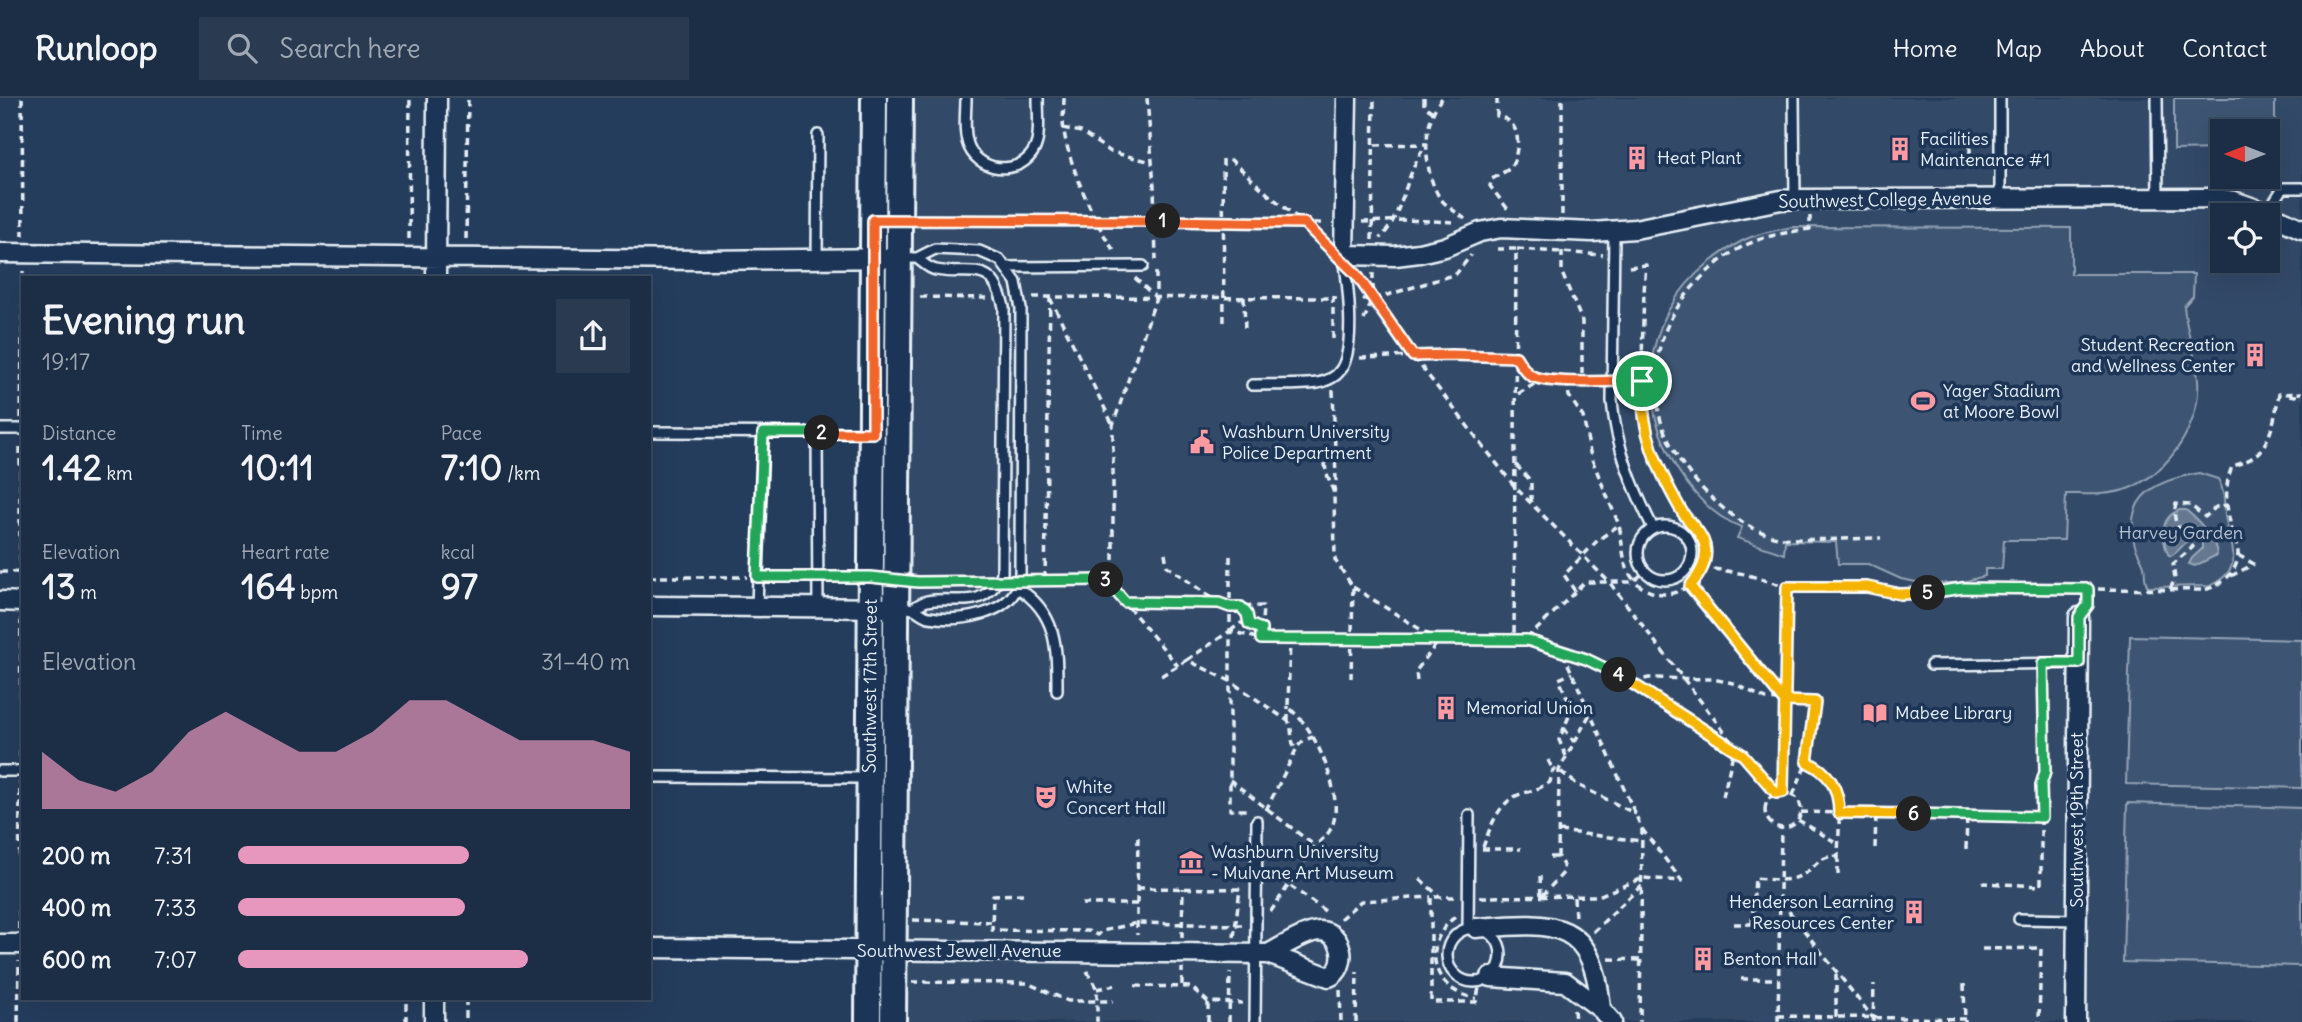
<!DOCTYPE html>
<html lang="en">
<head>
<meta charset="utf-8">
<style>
  :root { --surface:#1c2e46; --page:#293a51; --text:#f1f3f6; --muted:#a0a8b3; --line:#3a4a5f; --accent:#e797bd }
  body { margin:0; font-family:Delius,sans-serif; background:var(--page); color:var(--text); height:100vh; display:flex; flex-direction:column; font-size:26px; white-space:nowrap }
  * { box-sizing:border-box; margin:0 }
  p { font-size:23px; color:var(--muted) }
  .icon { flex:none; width:38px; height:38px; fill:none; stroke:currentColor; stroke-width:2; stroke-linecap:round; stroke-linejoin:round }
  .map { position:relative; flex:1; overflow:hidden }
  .panel { position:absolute; left:21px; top:178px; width:630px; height:724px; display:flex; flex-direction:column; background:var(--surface); border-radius:0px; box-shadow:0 7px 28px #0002,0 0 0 2px var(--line) }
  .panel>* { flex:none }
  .needle { width:46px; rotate:270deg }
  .fabs { position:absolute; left:2210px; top:21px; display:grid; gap:14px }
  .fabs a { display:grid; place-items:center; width:70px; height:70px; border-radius:0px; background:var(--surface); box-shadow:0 7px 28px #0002,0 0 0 2px var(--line); font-size:35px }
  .pin { position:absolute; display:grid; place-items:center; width:60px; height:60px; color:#fff; margin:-30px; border:4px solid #fff; border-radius:50%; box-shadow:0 2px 7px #0007 }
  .km { position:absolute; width:35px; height:35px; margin:-18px; border-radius:50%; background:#222; color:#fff; font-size:19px; line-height:35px; text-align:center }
  .round { display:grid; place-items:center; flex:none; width:74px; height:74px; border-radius:0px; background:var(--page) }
  .overview { display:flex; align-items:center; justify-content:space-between; height:119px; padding:0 21px }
  h1 { font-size:38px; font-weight:700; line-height:52px }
  .figures { display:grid; grid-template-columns:repeat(3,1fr); gap:10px; height:119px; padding:7px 21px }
  .figures div { display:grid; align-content:center }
  .figures b { font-size:35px; font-weight:700 }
  .figures small { font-size:19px; font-weight:400 }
  .figures p { font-size:19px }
  .chart { height:196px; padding:14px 21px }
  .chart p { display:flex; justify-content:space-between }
  .chart svg { width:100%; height:126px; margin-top:7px; fill:var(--accent); opacity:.7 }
  ul { padding:0 21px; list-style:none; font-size:23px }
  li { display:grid; grid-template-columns:112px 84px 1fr; align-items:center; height:52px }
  li i { height:18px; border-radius:9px; background:var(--accent) }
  header { display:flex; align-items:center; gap:42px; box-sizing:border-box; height:98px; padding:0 35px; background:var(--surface); border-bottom:2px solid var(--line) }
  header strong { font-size:33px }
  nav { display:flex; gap:38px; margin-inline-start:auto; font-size:24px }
  .search { width:490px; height:63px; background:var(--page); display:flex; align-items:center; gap:18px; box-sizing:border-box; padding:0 24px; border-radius:0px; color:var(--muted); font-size:26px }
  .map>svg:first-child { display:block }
  .built { fill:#334a68; fill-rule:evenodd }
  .green { fill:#3e5472; stroke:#93a2b5; stroke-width:2 }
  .water { fill:#657890; stroke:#99a8ba; stroke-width:2 }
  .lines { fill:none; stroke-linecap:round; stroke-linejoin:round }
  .service-casing { stroke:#e8f1f8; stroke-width:14 }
  .minor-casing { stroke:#e8f1f8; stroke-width:23 }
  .secondary-casing { stroke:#e8f1f8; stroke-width:30 }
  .path { stroke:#e8f1f8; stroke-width:3.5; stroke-dasharray:7 5; stroke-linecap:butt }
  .service { stroke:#1d3557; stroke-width:9 }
  .minor { stroke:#1d3557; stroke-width:18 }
  .secondary { stroke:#1d3557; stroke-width:24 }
  .split-1-casing { stroke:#fff; stroke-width:14 }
  .split-2-casing { stroke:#fff; stroke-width:14 }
  .split-3-casing { stroke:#fff; stroke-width:14 }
  .split-4-casing { stroke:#fff; stroke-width:14 }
  .split-5-casing { stroke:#fff; stroke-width:14 }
  .split-6-casing { stroke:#fff; stroke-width:14 }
  .split-7-casing { stroke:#fff; stroke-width:14 }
  .split-1 { stroke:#f0652b; stroke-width:9 }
  .split-2 { stroke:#f0652b; stroke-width:9 }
  .split-3 { stroke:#22a559; stroke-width:9 }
  .split-4 { stroke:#22a559; stroke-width:9 }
  .split-5 { stroke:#f5b400; stroke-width:9 }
  .split-6 { stroke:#22a559; stroke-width:9 }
  .split-7 { stroke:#f5b400; stroke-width:9 }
  .labels { text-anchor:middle; stroke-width:7; stroke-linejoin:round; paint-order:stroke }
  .poi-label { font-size:18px; fill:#e8f1f8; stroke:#1d3557; text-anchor:start }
  .street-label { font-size:18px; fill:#e8f1f8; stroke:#1d3557 }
  .park-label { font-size:18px; fill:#b5c2d0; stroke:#1d3557 }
</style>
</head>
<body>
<header>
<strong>Runloop</strong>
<div class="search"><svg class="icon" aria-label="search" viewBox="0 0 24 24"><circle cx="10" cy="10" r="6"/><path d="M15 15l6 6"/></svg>Search here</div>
<nav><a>Home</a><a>Map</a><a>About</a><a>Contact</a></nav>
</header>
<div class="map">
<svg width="2302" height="924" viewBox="0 0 2302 924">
  <rect width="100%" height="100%" fill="#253d5d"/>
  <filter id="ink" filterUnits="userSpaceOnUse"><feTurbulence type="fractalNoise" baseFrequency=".0143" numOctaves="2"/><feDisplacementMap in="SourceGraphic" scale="14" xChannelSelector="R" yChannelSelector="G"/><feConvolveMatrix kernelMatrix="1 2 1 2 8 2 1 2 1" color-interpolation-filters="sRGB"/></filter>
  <g filter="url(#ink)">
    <path class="built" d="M905 0H2302V924H899ZM2222 33H2268V79H2222ZM2222 117H2268V163H2222Z"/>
    <path class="green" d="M2174 0H2275V51H2268V33H2222V51L2174 52Z
      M1793 129 2071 130V176H2194L2193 198 2184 208C2186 233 2196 257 2198 282 2201 326 2170 373 2130 390 2110 398 2087 396 2066 396L2064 442H2004L2002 471H1985V478L1959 485H1921L1901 481 1868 466H1838L1836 444 1785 443 1784 456 1737 440 1742 429C1714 420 1691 393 1676 369 1625 282 1653 190 1742 143 1758 135 1776 132 1793 129Z
      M2199 375 2218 381C2225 393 2224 404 2225 418 2230 448 2247 470 2210 488L2148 489C2143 481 2146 476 2144 468 2141 459 2135 452 2134 443 2125 395 2159 382 2199 375Z
      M2130 538 2302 542V690L2126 686Z
      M2127 705 2302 710V868L2123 864Z"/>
    <path class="water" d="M2180 412H2186C2199 423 2216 440 2217 457L2195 468 2189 466 2192 460 2202 451V444L2196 438C2186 441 2180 453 2171 458L2168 456C2161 438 2160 419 2180 412Z"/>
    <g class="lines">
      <g class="service-casing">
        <path id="service" d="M966 0C966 15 963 35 969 49 982 78 1029 77 1037 44 1040 30 1038 14 1038 0
          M1794 0 1795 102
          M2157 0 2158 101
          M2000 100V0
          M2267 115 2283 90H2302
          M1614 134 1612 303C1616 349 1633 390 1653 430
          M817 161 818 37
          M1005 169 1143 168
          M1252 287C1273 286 1297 288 1318 285 1323 284 1334 280 1338 275 1358 255 1347 183 1344 157
          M0 331H23
          M649 334 871 335
          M817 335 818 510
          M1638 455a27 27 0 1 1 54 0a27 27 0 1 1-54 0Z
          M1018 490C1058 516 1057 550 1057 593
          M757 509 763 335
          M897 510C902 510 909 510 914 511 919 513 923 518 929 519 959 524 1011 518 1020 482L1021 211 1016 184 1000 162 979 153 935 151 917 160H900
          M912 511C917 508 922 504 927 503 957 497 982 515 1002 476L1004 209C992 160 972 179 936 172 929 171 922 164 917 160
          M1931 567 2079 565
          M0 673H23
          M649 679 868 680
          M2019 821 2077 822
          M1447 857a27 27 0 1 1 54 0a27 27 0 1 1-54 0Z
          M1468 831 1469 717
          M1255 924 1257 723"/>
      </g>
      <g class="minor-casing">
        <path id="minor" d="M1347 0 1344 157 1395 158 1419 155 1445 149 1480 134 1501 130 1592 134 1635 131 1781 102 1802 101 2215 100 2234 103 2260 112 2302 131
          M0 155 702 162 899 160
          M436 180 437 0
          M0 503 23 504
          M649 508 895 510
          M1476 830C1554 824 1593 819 1601 911
          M0 846H23
          M649 850 1268 856 1329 879C1349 870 1344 834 1320 833 1306 833 1280 850 1268 856
          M1491 879 1565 884 1601 911 1612 924
          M434 901V924
          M2076 924 2079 519"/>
      </g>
      <g class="secondary-casing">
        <g id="secondary">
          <path id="s1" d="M868 924 874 0"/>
          <path d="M893 924 900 0"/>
        </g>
      </g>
      <path class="path" d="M22 0 23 138
        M1064 0C1064 11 1062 22 1064 33 1068 64 1096 129 1115 154
        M1147 0 1154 88 1156 162
        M1424 0V8L1433 14
        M1442 0C1422 24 1423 68 1437 95 1442 106 1455 113 1465 121
        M1497 0V18C1523 23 1520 51 1511 70L1492 81 1490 88 1510 114
        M1063 30 1081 34 1111 54 1152 64
        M1961 33H1970V65H1987
        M1375 47 1427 46C1406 71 1402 122 1380 140
        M1223 61 1224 228
        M1230 61 1270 98 1317 135 1325 145
        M1562 117V0
        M1810 118V131C1789 134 1768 137 1748 146 1708 164 1664 213 1658 259 1657 269 1666 278 1664 290 1663 297 1658 302 1658 309 1664 359 1723 423 1770 437 1794 445 1853 440 1881 440
        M918 121 1326 125
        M1362 124 1406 122 1456 124
        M409 141 410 0
        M466 141 468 0
        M1372 142 1374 0
        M1497 151H1516L1514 542
        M1517 151 1603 157
        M1562 153V175L1582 223V283
        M1373 175V198
        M1135 180 1154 198
        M1362 184 1373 200
        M1333 198V246
        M920 199 987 200
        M1033 199 1337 200
        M1244 199 1245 234
        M1050 200 1113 327
        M1362 201 1381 199 1456 176 1471 157
        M1364 222 1373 200 1413 258 1515 389 1610 485 1742 657 1776 695
        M1360 260 1452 257 1516 259C1520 266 1524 273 1531 277 1549 288 1581 283 1601 282
        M1626 282 1665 283
        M1567 283 1569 298 1583 319 1591 359 1619 427
        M1333 292 1336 382 1334 395
        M1518 296 1541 282
        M2290 297 2302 299
        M21 320 23 173
        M1325 365 1326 374 1334 395 1335 462 1353 489 1351 580
        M1516 367 1531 383V405
        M1165 455 1167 468 1217 504
        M2238 457 2254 466
        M1230 458V533L1261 541
        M1690 467 1745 476 1787 489H1867L1900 496H1914L1963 490 2088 491
        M0 474H23
        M2231 478 2254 466
        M649 479H747
        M769 479H807
        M828 479 852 480
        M1045 481 1050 200
        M1105 481 1178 568
        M1031 482 1105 480 1113 474V327L1156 200V173
        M916 483H981
        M20 488V345
        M1691 488 1783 602
        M1353 489 1434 540
        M2170 491 2175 481 2173 466 2193 449C2184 435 2170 427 2176 406L2190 407 2205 419 2216 409 2227 407
        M1575 493 1564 477 1598 442 1619 427C1623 445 1622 470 1635 483 1659 510 1705 492 1705 456 1705 437 1692 429 1683 415 1672 401 1660 375 1653 358 1641 327 1642 296 1642 263 1643 231 1643 199 1646 167L1628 169
        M1125 504 1219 505 1230 509 1263 508 1261 541 1527 542 1600 567 1632 584 1649 580 1712 581 1733 585 1766 601 1815 604 1807 664 1793 697
        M2088 505V491L2204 492C2221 488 2238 475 2238 455 2238 446 2233 437 2231 428 2226 410 2224 386 2232 369 2239 365 2247 364 2253 359 2272 345 2275 317 2279 296L2302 295
        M1241 510 1247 516 1249 526
        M1230 533 1241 525 1252 526 1261 531
        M1290 540 1288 608C1294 615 1301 621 1306 628 1322 650 1346 707 1330 732 1327 738 1320 743 1315 748
        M1527 541 1585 484H1630L1634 483 1645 473
        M1563 555 1642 731 1640 924
        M1187 562 1230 533V583L1288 623C1294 633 1289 641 1296 652
        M1161 578 1187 562 1230 583V712H1248
        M1417 583 1416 573 1440 541
        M1632 584 1739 655
        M1559 612 1572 611 1585 605
        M1288 623V608
        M1564 630 1574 644
        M1566 658 1559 642 1572 611 1559 581 1572 575
        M20 659 21 520
        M1548 662 1553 672
        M1230 682 1315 748 1269 816
        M1783 694 1787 489
        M1765 712a18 18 0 1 1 36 0a18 18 0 1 1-36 0Z
        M1723 699 1734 651
        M1266 712 1298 648 1304 642 1313 639
        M1801 714 2042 719
        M1798 722 1839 746
        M1559 733 1642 743
        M1483 749C1490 731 1497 706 1518 697 1529 693 1540 691 1550 684L1553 672H1559L1578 687 1636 716
        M1875 750 1876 716
        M1482 751H1521
        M1966 751 1967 717
        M1550 759H1558
        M1271 774 1325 813
        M1838 777V758
        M1540 778 1541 799
        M1420 781 1439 798
        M1982 785 2041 788V687L2045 675 2044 576
        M1137 790 1244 791
        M1023 796 993 797 992 832 1088 833 1098 837 1102 833 1137 825 1242 827
        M1542 798 1564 774 1563 767 1558 759 1559 672 1590 616
        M1454 799H1431V904H1476L1479 890
        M1480 799 1598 798 1643 780 1682 783 1642 731
        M1574 799 1575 821
        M1780 805 1787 811 1873 920
        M1082 806H1137V837
        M1137 806 1138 736
        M1455 819C1420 846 1432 894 1476 900
        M1340 821 1361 803 1431 799
        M913 822 991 824
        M1734 826H1779
        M1752 826 1755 780C1769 781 1786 785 1800 778 1817 770 1816 758 1838 758 1839 722 1846 681 1807 664
        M19 831 20 684
        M1593 834 1643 786
        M1234 839 1240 791
        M1182 840 1183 790
        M1982 851 2041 850 2039 924
        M1609 861 1641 862
        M1087 873 1097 891V924
        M1741 881H1778
        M912 884 1027 885 1068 903H1113
        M1964 886 1965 924
        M1182 887V870
        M1135 888 1191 889 1208 904 1242 905
        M1097 891 1115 887
        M1340 892 1341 924
        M466 901V924
        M1574 912 1575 924
        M1778 918 1965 921
        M1836 919V876
        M18 924 19 863
        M406 924V901
        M1208 924V905
        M1229 924 1230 874
        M1356 924 1357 874
        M1778 924 1781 729
        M1873 924 1874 886"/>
      <use href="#service" class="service"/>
      <use href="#minor" class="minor"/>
      <use href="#secondary" class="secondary"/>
    </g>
  </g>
  <g class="lines" filter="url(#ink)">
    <g class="split-1-casing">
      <path id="split-1" d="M1163 123 1304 125 1356 176 1413 258 1452 257 1516 259C1520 266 1524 272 1530 277 1547 288 1618 282 1642 283"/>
    </g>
    <g class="split-2-casing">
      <path id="split-2" d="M822 335H873V122L1163 123"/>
    </g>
    <g class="split-3-casing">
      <path id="split-3" d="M822 335H763L757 479H871L918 484 1106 482"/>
    </g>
    <g class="split-4-casing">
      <path id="split-4" d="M1106 482 1125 504 1219 505 1230 509H1241L1247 516 1249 526 1261 531V541L1527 542 1586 561 1619 577"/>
    </g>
    <g class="split-5-casing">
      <path id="split-5" d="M1619 577 1743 657 1776 695 1783 694 1787 489H1867L1900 496 1928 495"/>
    </g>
    <g class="split-6-casing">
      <path id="split-6" d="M1914 716 2042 719 2041 687 2045 674 2043 565H2079V519L2088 507V491L1963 490 1928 495"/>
    </g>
    <g class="split-7-casing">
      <path id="split-7" d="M1642 283C1641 335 1656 368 1681 412 1688 425 1701 432 1705 448 1708 464 1700 477 1690 488L1784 603 1815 604 1807 664C1830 674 1839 691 1839 715L1914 716"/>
    </g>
    <use href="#split-1" class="split-1"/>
    <use href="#split-2" class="split-2"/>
    <use href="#split-3" class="split-3"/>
    <use href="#split-4" class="split-4"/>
    <use href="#split-5" class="split-5"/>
    <use href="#split-6" class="split-6"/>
    <use href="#split-7" class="split-7"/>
  </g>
  <defs>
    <g id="building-bare" transform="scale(1.89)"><path d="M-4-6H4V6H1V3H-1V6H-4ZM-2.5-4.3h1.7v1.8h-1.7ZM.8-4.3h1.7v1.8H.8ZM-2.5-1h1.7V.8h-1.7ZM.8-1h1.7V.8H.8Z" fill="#ff9aa2" stroke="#1d3557" stroke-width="2.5" paint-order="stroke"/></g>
    <g id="stadium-bare" transform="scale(1.89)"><path d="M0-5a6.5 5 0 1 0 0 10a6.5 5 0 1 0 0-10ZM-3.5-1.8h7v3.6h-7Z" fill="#ff9aa2" stroke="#1d3557" stroke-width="2.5" paint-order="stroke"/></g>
    <g id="civic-bare" transform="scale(1.89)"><path d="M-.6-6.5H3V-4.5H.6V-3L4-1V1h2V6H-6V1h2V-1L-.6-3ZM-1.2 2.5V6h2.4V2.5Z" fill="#ff9aa2" stroke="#1d3557" stroke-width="2.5" paint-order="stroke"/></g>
    <g id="library-bare" transform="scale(1.89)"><path d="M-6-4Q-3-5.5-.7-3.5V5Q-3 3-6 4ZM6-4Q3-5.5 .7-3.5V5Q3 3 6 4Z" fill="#ff9aa2" stroke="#1d3557" stroke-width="2.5" paint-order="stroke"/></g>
    <g id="theatre-bare" transform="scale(1.89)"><path d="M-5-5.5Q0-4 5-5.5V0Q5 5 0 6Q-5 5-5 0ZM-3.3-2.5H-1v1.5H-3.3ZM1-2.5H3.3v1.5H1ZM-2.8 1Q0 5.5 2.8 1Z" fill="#ff9aa2" stroke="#1d3557" stroke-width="2.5" paint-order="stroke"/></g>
    <g id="museum-bare" transform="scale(1.89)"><path d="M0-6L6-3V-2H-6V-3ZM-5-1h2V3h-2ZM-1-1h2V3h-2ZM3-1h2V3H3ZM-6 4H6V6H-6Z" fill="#ff9aa2" stroke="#1d3557" stroke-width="2.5" paint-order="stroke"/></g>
  </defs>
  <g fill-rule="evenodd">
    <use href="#building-bare" x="1900" y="51"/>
    <use href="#building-bare" x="1637" y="60"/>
    <use href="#building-bare" x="2255" y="257"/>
    <use href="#stadium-bare" x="1923" y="303"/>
    <use href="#civic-bare" x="1202" y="344"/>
    <use href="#building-bare" x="1446" y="610"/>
    <use href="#library-bare" x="1875" y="615"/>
    <use href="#theatre-bare" x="1046" y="699"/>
    <use href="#museum-bare" x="1191" y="764"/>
    <use href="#building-bare" x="1914" y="814"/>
    <use href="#building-bare" x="1703" y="861"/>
  </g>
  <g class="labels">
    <g class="poi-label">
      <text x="1920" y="47">Facilities<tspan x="1920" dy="21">Maintenance #1</tspan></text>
      <text x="1657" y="66">Heat Plant</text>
      <text x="2235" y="253" text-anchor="end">Student Recreation<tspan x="2235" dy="21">and Wellness Center</tspan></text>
      <text x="1943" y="299">Yager Stadium<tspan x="1943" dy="21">at Moore Bowl</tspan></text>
      <text x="1222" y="340">Washburn University<tspan x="1222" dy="21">Police Department</tspan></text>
      <text x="1466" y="616">Memorial Union</text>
      <text x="1895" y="621">Mabee Library</text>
      <text x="1066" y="695">White<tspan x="1066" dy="21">Concert Hall</tspan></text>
      <text x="1211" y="760">Washburn University<tspan x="1211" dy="21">- Mulvane Art Museum</tspan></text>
      <text x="1894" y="810" text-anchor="end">Henderson Learning<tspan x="1894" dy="21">Resources Center</tspan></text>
      <text x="1723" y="867">Benton Hall</text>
    </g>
    <g class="street-label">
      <text transform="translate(1885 102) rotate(-1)" y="6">Southwest College Avenue</text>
      <text dy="6" stroke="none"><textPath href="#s1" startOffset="336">Southwest 17th Street</textPath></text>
      <text transform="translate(2077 722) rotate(-90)" y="6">Southwest 19th Street</text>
      <text x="959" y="859">Southwest Jewell Avenue</text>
    </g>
    <g class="park-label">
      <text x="2181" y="441">Harvey Garden</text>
    </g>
  </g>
</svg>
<div class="fabs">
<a><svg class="needle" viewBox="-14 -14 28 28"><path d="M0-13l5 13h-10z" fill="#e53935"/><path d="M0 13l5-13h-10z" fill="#a0a8b3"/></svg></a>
<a><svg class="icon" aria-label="locate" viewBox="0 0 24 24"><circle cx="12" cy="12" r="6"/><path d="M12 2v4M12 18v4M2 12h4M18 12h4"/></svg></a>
</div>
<div class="pin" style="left:1642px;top:283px;background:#1e9e55"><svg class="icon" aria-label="arrive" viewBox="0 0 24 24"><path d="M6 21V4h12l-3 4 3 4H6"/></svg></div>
<b class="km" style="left:1163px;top:123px">1</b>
<b class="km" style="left:822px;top:335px">2</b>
<b class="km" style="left:1106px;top:482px">3</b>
<b class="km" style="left:1619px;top:577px">4</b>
<b class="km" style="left:1928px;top:495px">5</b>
<b class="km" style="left:1914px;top:716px">6</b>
<section class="panel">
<div class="overview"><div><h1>Evening run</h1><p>19:17</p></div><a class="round"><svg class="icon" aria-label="share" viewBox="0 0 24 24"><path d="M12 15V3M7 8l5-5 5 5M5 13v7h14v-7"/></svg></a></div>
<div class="figures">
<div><p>Distance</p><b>1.42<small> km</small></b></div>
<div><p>Time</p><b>10:11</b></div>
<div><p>Pace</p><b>7:10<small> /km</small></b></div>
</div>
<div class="figures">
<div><p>Elevation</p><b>13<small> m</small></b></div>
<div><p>Heart rate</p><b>164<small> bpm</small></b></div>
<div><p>kcal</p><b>97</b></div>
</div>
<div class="chart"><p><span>Elevation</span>31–40 m</p>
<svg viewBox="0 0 160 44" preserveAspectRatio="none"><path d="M0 44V24L10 34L20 38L30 31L40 17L50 10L60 17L70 24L80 24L90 17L100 6L110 6L120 13L130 20L140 20L150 20L160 24V44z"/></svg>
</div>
<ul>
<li><b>200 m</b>7:31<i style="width:59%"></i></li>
<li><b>400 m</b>7:33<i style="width:58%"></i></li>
<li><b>600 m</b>7:07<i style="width:74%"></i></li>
</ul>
</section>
</div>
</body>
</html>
